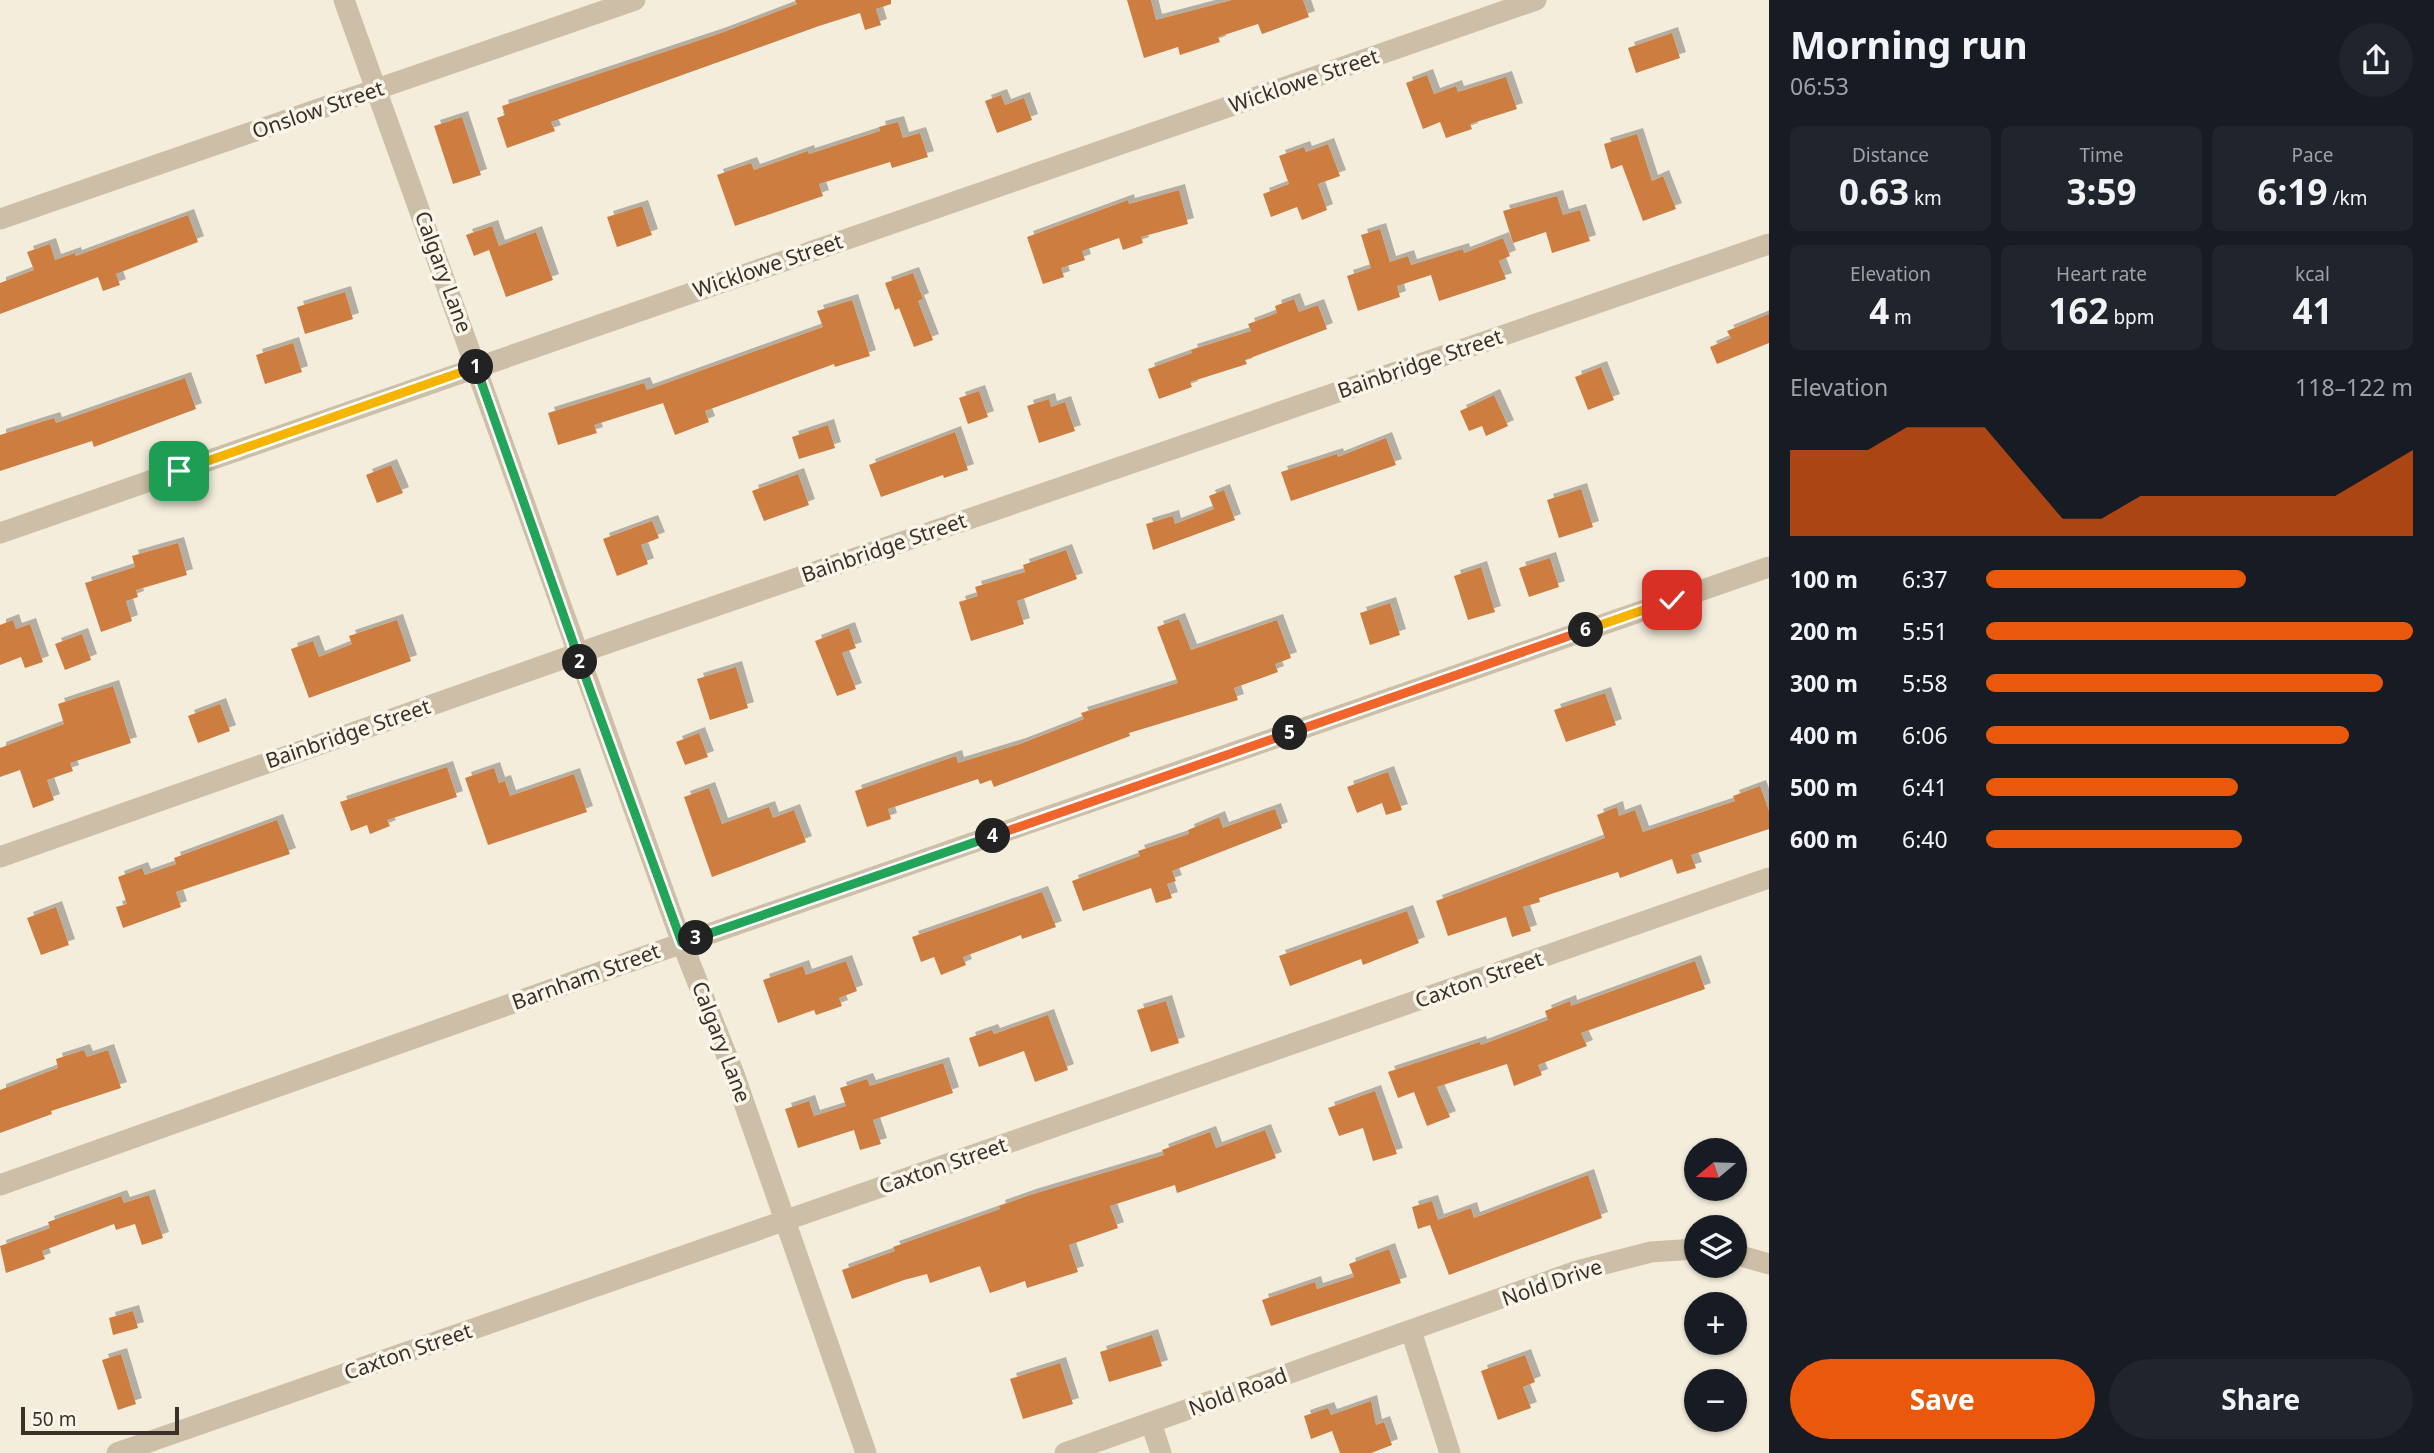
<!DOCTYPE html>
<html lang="en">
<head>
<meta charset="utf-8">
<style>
  :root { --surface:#171b24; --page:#20242c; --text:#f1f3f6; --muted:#9ea1a6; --accent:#ea580c }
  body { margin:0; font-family:"Noto Sans",sans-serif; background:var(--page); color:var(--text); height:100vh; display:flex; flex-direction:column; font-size:26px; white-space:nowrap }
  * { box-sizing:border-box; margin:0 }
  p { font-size:23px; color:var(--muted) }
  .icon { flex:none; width:38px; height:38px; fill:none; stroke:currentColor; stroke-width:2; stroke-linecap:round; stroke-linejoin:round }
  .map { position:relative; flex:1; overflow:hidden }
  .side { display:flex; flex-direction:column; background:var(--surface); width:665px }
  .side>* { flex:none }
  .needle { width:46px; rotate:251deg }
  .fabs { position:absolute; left:1684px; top:1138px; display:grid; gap:14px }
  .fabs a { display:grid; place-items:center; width:63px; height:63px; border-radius:50%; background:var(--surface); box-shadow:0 2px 5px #0004; font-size:35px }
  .scale { position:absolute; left:21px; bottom:18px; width:158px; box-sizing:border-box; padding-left:7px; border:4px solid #393028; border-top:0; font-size:19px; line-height:24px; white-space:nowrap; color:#393028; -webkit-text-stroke:5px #fbf6e9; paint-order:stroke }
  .pin { position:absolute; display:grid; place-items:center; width:60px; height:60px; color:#fff; margin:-30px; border-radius:14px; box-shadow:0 4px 10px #0006 }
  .km { position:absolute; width:35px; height:35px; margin:-18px; border-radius:50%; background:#222; color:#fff; font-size:19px; line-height:35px; text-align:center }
  .round { display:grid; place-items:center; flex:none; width:74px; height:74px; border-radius:37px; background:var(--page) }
  .summary { display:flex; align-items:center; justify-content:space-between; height:119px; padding:0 21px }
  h1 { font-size:38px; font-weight:700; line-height:52px }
  .metrics { display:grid; grid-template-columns:repeat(3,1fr); gap:10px; height:119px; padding:7px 21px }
  .metrics div { display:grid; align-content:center; border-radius:10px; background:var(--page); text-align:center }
  .metrics b { font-size:35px; font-weight:700 }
  .metrics small { font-size:19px; font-weight:400 }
  .metrics p { font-size:19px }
  .chart { height:196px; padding:14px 21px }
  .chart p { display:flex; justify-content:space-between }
  .chart svg { width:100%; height:126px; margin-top:7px; fill:var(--accent); opacity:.7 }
  .cta { display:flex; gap:14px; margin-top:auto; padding:14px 21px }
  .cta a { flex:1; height:80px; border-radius:42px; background:var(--accent); color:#fff; font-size:28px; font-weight:700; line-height:80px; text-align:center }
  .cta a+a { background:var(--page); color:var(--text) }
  ul { padding:0 21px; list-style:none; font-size:23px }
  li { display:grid; grid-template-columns:112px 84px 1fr; align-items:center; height:52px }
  li i { height:18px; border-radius:9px; background:var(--accent) }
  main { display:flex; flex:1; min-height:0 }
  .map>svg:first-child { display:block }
  .building { fill:#cd7d41; filter:url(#shadow) }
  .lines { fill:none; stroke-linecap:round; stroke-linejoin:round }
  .minor { stroke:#cdbfa7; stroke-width:21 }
  .split-1-casing { stroke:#fff; stroke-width:14 }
  .split-2-casing { stroke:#fff; stroke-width:14 }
  .split-3-casing { stroke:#fff; stroke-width:14 }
  .split-4-casing { stroke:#fff; stroke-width:14 }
  .split-5-casing { stroke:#fff; stroke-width:14 }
  .split-6-casing { stroke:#fff; stroke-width:14 }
  .split-7-casing { stroke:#fff; stroke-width:14 }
  .split-1 { stroke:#f5b400; stroke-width:9 }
  .split-2 { stroke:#22a559; stroke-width:9 }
  .split-3 { stroke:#22a559; stroke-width:9 }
  .split-4 { stroke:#22a559; stroke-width:9 }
  .split-5 { stroke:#f0652b; stroke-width:9 }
  .split-6 { stroke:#f0652b; stroke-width:9 }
  .split-7 { stroke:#f5b400; stroke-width:9 }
  .labels { text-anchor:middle; stroke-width:7; stroke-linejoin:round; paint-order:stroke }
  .street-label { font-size:21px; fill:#393028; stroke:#fbf6e9 }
</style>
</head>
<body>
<main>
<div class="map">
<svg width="1769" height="1453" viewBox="0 0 1769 1453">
  <defs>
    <filter id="shadow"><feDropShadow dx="6" dy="-6" stdDeviation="0" flood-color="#0004"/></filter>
  </defs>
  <rect width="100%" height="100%" fill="#f4eddc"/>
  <path class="building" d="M795 0H891V4L876 9 881 25 865 30 860 13 819 26 551 122 555 131 507 148 497 118 505 115 502 106 721 33 797 4Z
    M1127 0H1151L1156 20 1232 0H1303L1309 17 1262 34 1258 24 1218 37 1220 42 1180 55 1178 47 1144 58Z
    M1672 33 1680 58 1636 73 1628 48Z
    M1427 75 1434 94 1456 86 1458 92 1506 77 1517 109 1470 124 1472 129 1446 138 1440 122 1423 129 1406 83Z
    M1001 95 1005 105 1024 98 1032 120 997 133 985 101Z
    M462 117 481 175 453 184 434 126Z
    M898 122 903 138 920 133 928 157 892 168 890 162 819 184 823 196 735 226 717 175 751 163 754 170 808 151 809 154 880 131 879 127Z
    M1637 134 1652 181 1663 176 1676 209 1643 221 1622 165 1611 169 1604 144Z
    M1328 144 1340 176 1318 184 1327 210 1302 220 1297 207 1271 217 1263 194 1289 184 1279 156 1304 147 1306 152Z
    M1179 190 1188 224 1141 237 1143 243 1123 250 1119 238 1082 251 1085 260 1061 268 1064 277 1043 284 1027 237 1128 200 1129 204Z
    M1557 196 1563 215 1580 210 1590 241 1552 253 1546 232 1513 243 1503 211Z
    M642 206 652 235 617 247 607 217Z
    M188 215 198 242 116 274 120 285 103 291 98 277 0 314V283L34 270 27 252 50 244 55 260 75 253 76 256Z
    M492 226 499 246 536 232 553 280 506 297 489 250 474 256 466 235Z
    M1380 229 1390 262 1408 256 1411 265 1463 249 1464 253 1503 238 1510 256 1499 261 1506 279 1439 301 1431 275 1397 286 1400 297 1358 311 1347 276 1371 268 1361 235Z
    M913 273 923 299 918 301 933 340 914 347 899 308 895 310 885 283Z
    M345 292 353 319 305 334 297 307Z
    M1294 299 1299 312 1318 305 1327 329 1245 360 1247 364 1190 382 1192 387 1159 399 1148 369 1192 353 1191 350 1251 331 1248 324 1277 313 1275 306Z
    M852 300 870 356 835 367 834 364 705 411 709 422 675 435 663 403 594 425 597 433 558 445 548 413 644 383 647 390 823 327 817 311Z
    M1769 314V343L1717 364 1710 347 1731 338 1727 331Z
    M293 343 302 372 265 384 256 355Z
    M1601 367 1614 400 1588 410 1575 377Z
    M185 378 196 409 94 447 92 441 0 471V435L54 418 56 423Z
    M979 391 988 417 968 424 959 398Z
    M1494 395 1508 426 1486 436 1482 426 1469 431 1460 411Z
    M1049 399 1051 407 1065 402 1075 431 1039 443 1027 406Z
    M828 425 835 448 799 459 792 437Z
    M955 432 968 470 944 478 943 475 881 497 869 465Z
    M1386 438 1396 465 1291 501 1281 472 1337 454 1338 457Z
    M391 465 403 493 377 503 366 475Z
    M798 474 809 505 764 521 752 491Z
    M1581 489 1593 527 1559 538 1547 500Z
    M1224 490 1235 520 1153 550 1146 524 1173 516 1175 524 1214 509 1209 496Z
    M652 521 659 538 641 545 648 564 617 576 603 539Z
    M178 543 187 575 136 590 138 597 126 601 132 621 101 632 85 583 135 567 132 556Z
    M1066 550 1077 579 1017 601 1024 624 971 641 959 602 978 596 975 587 1025 572 1023 565Z
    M1550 558 1559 587 1529 597 1519 568Z
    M1481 567 1495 612 1468 620 1454 576Z
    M1390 603 1400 635 1370 645 1360 613Z
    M1179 619 1191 650 1277 620 1291 658 1275 664 1278 672 1234 688 1238 700 1129 733 1130 736 994 787 991 780 980 784 978 779 888 809 891 819 867 827 855 791 956 756 958 763 1020 744 1084 719 1081 713 1178 683 1157 627Z
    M13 620 16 629 30 624 43 662 25 668 21 657 0 665V625Z
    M397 620 411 661 309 698 291 649 313 641 319 657 352 644 349 636Z
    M849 628 856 648 842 653 856 689 837 696 815 641Z
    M82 634 91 660 65 670 55 644Z
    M736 667 748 708 710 720 697 679Z
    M113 686 131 743 70 763 73 771 47 780 54 800 33 808 20 770 0 777V748L64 724 58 704Z
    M1605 693 1616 725 1566 742 1554 710Z
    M220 704 230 731 198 743 188 716Z
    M699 733 708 757 685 765 676 742Z
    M447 767 457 797 387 820 390 826 370 834 367 825 351 831 340 802Z
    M494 768 499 783 505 781 510 796 574 774 587 812 488 845 465 778Z
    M1388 772 1402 810 1386 815 1382 803 1357 813 1347 787Z
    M1760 786 1769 811V829L1691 855 1696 868 1677 874 1672 859 1620 878 1618 872 1539 898 1540 902 1523 907 1531 931 1512 937 1506 917 1448 936 1436 901 1605 838 1597 815 1617 807 1619 816 1635 810 1643 832 1735 801 1733 796Z
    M709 788 722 824 769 807 773 818 794 810 806 842 712 877 684 797Z
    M1275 809 1282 828 1172 871 1176 881 1167 884 1172 898 1156 903 1151 888 1083 911 1072 881 1140 856 1138 851 1189 834 1188 830 1219 817 1223 828Z
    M277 820 290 854 176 892 181 907 123 928 116 907 127 904 118 877 142 868 145 875 176 864 174 858Z
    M1042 892 1056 927 1022 939 1021 935 963 957 966 965 941 975 934 957 921 962 912 937Z
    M56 907 69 945 41 955 27 918Z
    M1407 911 1419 943 1363 965 1361 959 1290 986 1279 956Z
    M846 961 857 991 839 998 842 1006 816 1015 814 1010 778 1023 763 980 803 966 806 975Z
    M1695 961 1705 989 1581 1033 1587 1046 1538 1065 1542 1075 1514 1086 1507 1064 1437 1087 1450 1117 1427 1126 1414 1092 1398 1098 1388 1072 1480 1042 1481 1045 1548 1020 1545 1011 1570 1001 1571 1006Z
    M1166 1001 1179 1043 1151 1052 1137 1010Z
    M1048 1015 1068 1070 1035 1082 1024 1051 979 1067 969 1038 992 1030 994 1034Z
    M84 1050 87 1057 108 1050 121 1088 51 1111 52 1114 0 1133V1090L58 1068 56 1059Z
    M943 1063 953 1093 873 1120 881 1144 860 1150 854 1130 798 1148 785 1109 809 1101 814 1116 846 1106 840 1088 867 1079 870 1086Z
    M1375 1091 1397 1154 1373 1161 1363 1128 1339 1136 1328 1108Z
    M1265 1130 1276 1158 1177 1193 1175 1185 1110 1206 1118 1228 1069 1245 1078 1272 1027 1288 1025 1281 990 1293 980 1266 930 1283 927 1274 904 1280 852 1299 842 1270 895 1251 893 1247 1000 1209 999 1206 1030 1195 1164 1155 1162 1150 1210 1132 1216 1148Z
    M1588 1175 1602 1218 1449 1275 1430 1225 1418 1229 1412 1207 1432 1201 1438 1220 1471 1208 1474 1218Z
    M149 1195 163 1238 142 1245 135 1224 116 1230 114 1224 42 1251 45 1259 6 1273 0 1246 50 1228 48 1222 121 1196 124 1203Z
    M1389 1249 1401 1283 1271 1326 1262 1300 1315 1282 1317 1289 1354 1277 1349 1264Z
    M133 1311 138 1328 113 1335 109 1318Z
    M1152 1335 1162 1366 1109 1382 1100 1352Z
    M121 1354 136 1404 118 1410 102 1360Z
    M1525 1355 1535 1382 1523 1387 1531 1408 1498 1420 1481 1371Z
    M1060 1363 1073 1404 1023 1419 1010 1379Z
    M1371 1401 1376 1425 1384 1422 1392 1445 1371 1453H1340L1332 1431 1311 1439 1304 1416 1328 1408 1331 1415Z"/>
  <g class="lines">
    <path class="minor" d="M344 0 682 943 734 1074 866 1453
      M0 219 635 0
      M0 533 1536 0
      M0 857 602 645 1769 244
      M0 1185 657 952 1769 567
      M1734 1254 1769 1264
      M1411 1331 1450 1453
      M1151 1423 1161 1453
      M117 1453 1769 878
      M1065 1453 1577 1271 1651 1252 1696 1249"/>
  </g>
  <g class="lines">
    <g class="split-1-casing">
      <path id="split-1" d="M179 471 476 367"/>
    </g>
    <g class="split-2-casing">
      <path id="split-2" d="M476 367 580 662"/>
    </g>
    <g class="split-3-casing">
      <path id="split-3" d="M580 662 682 943 696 938"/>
    </g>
    <g class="split-4-casing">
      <path id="split-4" d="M696 938 993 836"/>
    </g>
    <g class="split-5-casing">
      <path id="split-5" d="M993 836 1290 733"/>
    </g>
    <g class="split-6-casing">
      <path id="split-6" d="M1290 733 1586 630"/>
    </g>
    <g class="split-7-casing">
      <path id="split-7" d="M1586 630 1672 600"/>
    </g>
    <use href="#split-1" class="split-1"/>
    <use href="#split-2" class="split-2"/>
    <use href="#split-3" class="split-3"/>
    <use href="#split-4" class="split-4"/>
    <use href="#split-5" class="split-5"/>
    <use href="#split-6" class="split-6"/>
    <use href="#split-7" class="split-7"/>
  </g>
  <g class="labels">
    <g class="street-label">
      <text transform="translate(1304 81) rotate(-19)" y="7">Wicklowe Street</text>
      <text transform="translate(318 110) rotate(-19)" y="7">Onslow Street</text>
      <text transform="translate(768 266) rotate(-19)" y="7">Wicklowe Street</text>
      <text transform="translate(443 272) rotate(70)" y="7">Calgary Lane</text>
      <text transform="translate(1420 364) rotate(-19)" y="7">Bainbridge Street</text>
      <text transform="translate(884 548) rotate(-19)" y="7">Bainbridge Street</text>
      <text transform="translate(348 734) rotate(-19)" y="7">Bainbridge Street</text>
      <text transform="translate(586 977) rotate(-20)" y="7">Barnham Street</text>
      <text transform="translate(1479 980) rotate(-19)" y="7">Caxton Street</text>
      <text transform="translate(721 1042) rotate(69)" y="7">Calgary Lane</text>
      <text transform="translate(943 1166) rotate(-19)" y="7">Caxton Street</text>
      <text transform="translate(1552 1283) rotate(-19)" y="7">Nold Drive</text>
      <text transform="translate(408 1352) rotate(-19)" y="7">Caxton Street</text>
      <text transform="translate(1238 1392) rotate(-20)" y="7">Nold Road</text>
    </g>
  </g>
</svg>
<div class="fabs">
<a><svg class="needle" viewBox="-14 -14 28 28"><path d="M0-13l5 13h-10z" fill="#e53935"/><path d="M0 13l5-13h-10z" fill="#9ea1a6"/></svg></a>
<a><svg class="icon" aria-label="layers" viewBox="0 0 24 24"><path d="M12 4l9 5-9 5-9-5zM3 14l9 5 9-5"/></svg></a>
<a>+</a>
<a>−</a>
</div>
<div class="scale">50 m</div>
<div class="pin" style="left:179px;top:471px;background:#1e9e55"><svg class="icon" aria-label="arrive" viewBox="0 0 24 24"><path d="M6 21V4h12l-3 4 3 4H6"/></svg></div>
<div class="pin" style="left:1672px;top:600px;background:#d93025"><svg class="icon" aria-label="check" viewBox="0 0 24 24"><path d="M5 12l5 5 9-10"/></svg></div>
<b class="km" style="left:476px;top:367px">1</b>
<b class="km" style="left:580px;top:662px">2</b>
<b class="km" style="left:696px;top:938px">3</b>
<b class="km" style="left:993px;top:836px">4</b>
<b class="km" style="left:1290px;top:733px">5</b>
<b class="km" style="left:1586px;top:630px">6</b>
</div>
<section class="side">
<div class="summary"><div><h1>Morning run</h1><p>06:53</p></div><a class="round"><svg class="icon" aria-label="share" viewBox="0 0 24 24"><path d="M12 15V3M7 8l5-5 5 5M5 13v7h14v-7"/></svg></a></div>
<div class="metrics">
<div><p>Distance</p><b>0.63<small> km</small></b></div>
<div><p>Time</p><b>3:59</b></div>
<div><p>Pace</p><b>6:19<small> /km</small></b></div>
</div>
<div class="metrics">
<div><p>Elevation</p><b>4<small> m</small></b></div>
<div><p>Heart rate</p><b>162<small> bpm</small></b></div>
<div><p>kcal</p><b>41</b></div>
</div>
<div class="chart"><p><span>Elevation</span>118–122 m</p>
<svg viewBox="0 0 160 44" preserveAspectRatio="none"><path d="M0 44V14L10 14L20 14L30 6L40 6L50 6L60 22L70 38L80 38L90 30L100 30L110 30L120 30L130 30L140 30L150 22L160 14V44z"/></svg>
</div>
<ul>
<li><b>100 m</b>6:37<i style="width:61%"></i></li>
<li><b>200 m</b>5:51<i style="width:100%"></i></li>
<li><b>300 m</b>5:58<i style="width:93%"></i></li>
<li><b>400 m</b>6:06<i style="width:85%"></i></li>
<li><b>500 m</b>6:41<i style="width:59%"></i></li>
<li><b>600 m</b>6:40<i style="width:60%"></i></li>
</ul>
<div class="cta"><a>Save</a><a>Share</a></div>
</section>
</main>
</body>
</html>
